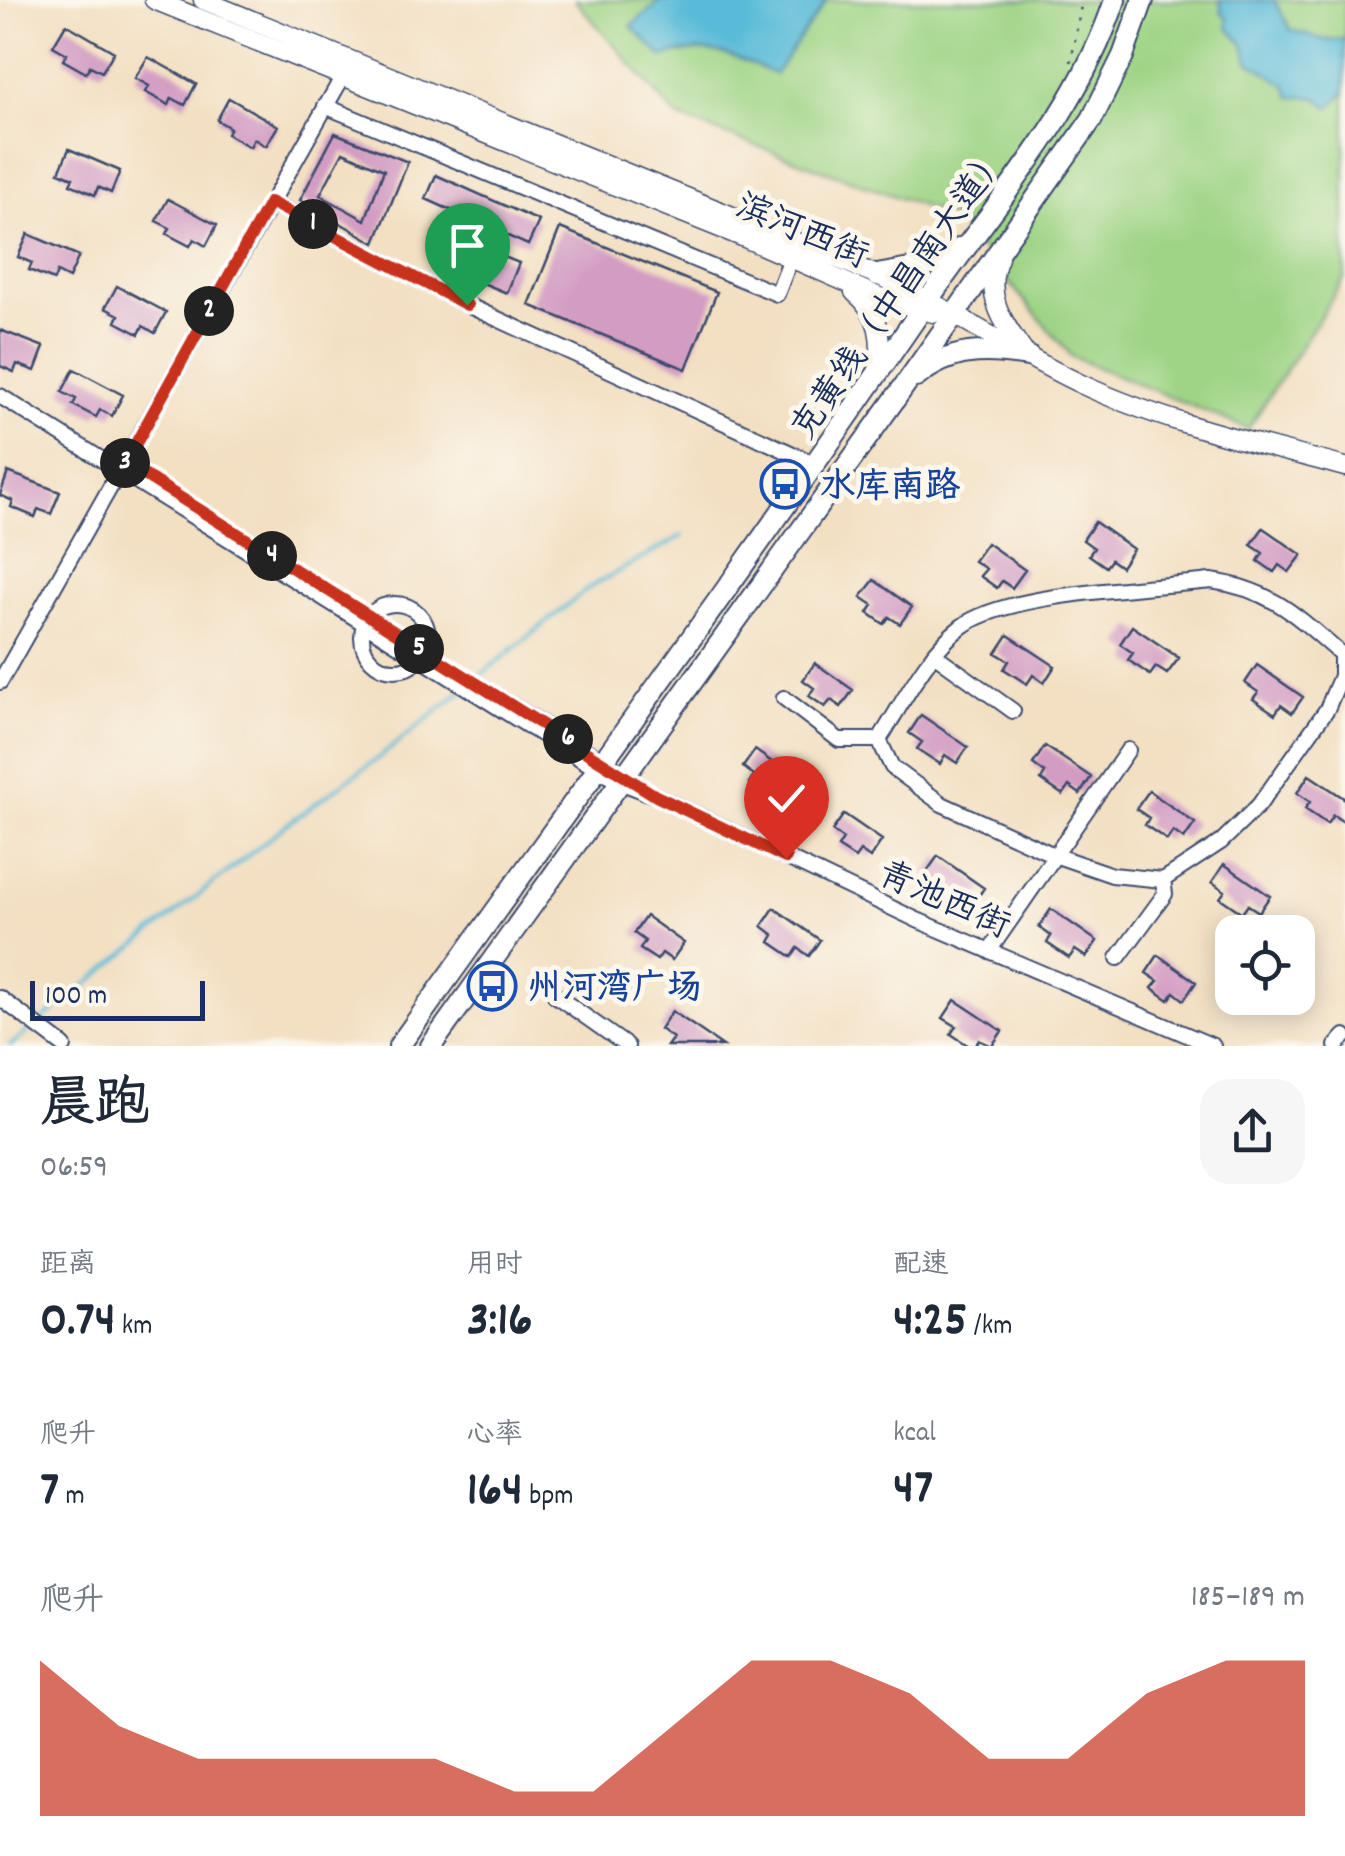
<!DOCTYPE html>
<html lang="zh">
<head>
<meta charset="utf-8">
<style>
  :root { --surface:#fff; --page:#f6f6f7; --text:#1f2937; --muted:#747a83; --accent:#c8321e }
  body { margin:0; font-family:Dekko,"LXGW WenKai TC",sans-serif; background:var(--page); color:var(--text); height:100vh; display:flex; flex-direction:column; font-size:38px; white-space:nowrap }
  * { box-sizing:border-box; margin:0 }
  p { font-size:32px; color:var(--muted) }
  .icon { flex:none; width:55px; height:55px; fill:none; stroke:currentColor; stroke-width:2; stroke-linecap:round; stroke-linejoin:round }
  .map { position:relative; height:1046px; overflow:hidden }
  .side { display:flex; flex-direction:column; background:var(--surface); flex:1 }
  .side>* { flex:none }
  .fabs { position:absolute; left:1215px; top:915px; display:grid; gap:20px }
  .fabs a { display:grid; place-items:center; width:100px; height:100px; border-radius:20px; background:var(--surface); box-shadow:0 5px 25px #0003; font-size:50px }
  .scale { position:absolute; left:30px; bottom:25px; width:175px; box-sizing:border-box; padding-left:10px; border:5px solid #1b2f5e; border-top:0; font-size:28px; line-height:35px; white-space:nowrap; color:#1b2f5e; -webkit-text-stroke:8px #fbf7ec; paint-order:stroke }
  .pin { position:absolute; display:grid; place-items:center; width:85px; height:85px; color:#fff; margin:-102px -42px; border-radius:50% 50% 50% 0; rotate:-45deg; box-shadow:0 0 10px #0007 }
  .pin .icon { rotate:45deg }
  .km { position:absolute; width:50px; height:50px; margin:-25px; border-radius:50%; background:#222; color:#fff; font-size:28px; line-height:50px; text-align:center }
  .round { display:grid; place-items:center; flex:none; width:105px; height:105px; border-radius:30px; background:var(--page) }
  .head { display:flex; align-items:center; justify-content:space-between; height:170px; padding:0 40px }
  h1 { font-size:55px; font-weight:800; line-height:75px }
  .figures { display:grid; grid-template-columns:repeat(3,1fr); gap:15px; height:170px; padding:10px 40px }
  .figures div { display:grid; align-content:center }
  .figures b { font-size:50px; font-weight:800 }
  .figures small { font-size:28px; font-weight:400 }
  .figures p { font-size:28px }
  .chart { height:280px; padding:20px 40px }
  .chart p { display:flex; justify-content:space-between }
  .chart svg { width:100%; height:180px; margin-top:10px; fill:var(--accent); opacity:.7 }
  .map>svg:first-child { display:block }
  .green { fill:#9fd486; stroke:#5d8272; stroke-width:2.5 }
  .water { fill:#5abbd8; stroke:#3a759b; stroke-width:2.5 }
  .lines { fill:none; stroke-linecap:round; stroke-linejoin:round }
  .stream { stroke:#5abbd8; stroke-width:4 }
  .building { fill:#d39cc3; fill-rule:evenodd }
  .minor-casing { stroke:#3b496d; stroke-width:18 }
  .major-casing { stroke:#3b496d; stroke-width:21 }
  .highway-casing { stroke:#3b496d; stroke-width:24 }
  .path { stroke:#3b496d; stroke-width:2.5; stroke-dasharray:2.5 8; stroke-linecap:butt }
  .minor { stroke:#fff; stroke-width:14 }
  .major { stroke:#fff; stroke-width:18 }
  .highway { stroke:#fff; stroke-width:20 }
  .route-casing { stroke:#fff; stroke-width:20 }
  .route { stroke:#c8321e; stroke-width:12 }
  .labels { text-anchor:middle; stroke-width:10; stroke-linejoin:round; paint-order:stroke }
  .street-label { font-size:35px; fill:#1b2f5e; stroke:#fbf7ec }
  .transit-label { font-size:35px; font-weight:bold; fill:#164399; stroke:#fbf7ec; text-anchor:start }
</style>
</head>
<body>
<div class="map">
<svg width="1345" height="1046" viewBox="0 0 1345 1046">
  <rect width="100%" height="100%" fill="#fbf7ec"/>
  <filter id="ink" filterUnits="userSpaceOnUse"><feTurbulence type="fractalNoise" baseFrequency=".01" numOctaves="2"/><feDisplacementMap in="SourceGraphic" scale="20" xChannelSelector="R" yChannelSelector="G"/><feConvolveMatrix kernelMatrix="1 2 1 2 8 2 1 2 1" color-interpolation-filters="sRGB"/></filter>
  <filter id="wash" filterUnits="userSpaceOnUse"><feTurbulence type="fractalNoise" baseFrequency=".0048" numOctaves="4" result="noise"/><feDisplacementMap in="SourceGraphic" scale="40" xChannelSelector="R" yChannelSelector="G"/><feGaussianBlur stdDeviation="2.25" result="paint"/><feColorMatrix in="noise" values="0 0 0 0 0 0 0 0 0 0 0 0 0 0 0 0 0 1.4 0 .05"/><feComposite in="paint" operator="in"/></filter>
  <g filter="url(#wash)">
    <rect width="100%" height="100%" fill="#f3dfc2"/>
    <path class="green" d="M575 0H1345V278L1248 429 1072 357 955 218 677 117Z"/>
    <path class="water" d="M661 0H827L775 74C732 56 709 42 662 57L631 26Z
      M1220 0H1274L1291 30 1325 40 1345 39V91L1330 108 1317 98 1291 97 1286 85 1249 62 1243 44 1227 27 1228 19 1222 14Z"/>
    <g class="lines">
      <path class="stream" d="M477 678 590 587 682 536
        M41 1021 291 821 381 756 462 691
        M10 1046 33 1027"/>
    </g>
    <g id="blocks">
      <path class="building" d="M66 24 114 52 102 72 90 66 86 73 63 60 67 54 53 46Z
        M148 57 196 84 185 105 172 98 169 105 145 92 149 86 135 78Z
        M229 98 278 126 266 146 254 139 250 147 227 134 230 128 217 120Z
        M335 133 408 162 375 243 300 200ZM343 152 384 170 365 220 320 195Z
        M69 149 120 171 111 193 98 187 95 195 70 184 73 178 59 172Z
        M436 175 539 221 528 245 426 199Z
        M168 199 217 225 206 246 194 239 190 246 167 234 170 228 156 221Z
        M560 228 717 292 686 369 529 305Z
        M28 234 79 256 69 278 57 272 54 280 29 270 32 263 18 257Z
        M474 245 519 263 507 293 461 274Z
        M117 286 166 312 155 333 143 326 139 334 116 322 119 315 105 308Z
        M0 330 44 347 35 371 17 364 14 372 0 366Z
        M74 369 123 395 112 416 100 410 96 417 73 405 76 399 62 392Z
        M8 472 60 492 51 514 38 509 35 517 11 507 13 501 0 495Z
        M1095 522 1133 549 1121 567 1111 560 1106 567 1089 555 1094 548 1083 540Z
        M1263 528 1302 555 1289 572 1279 565 1274 572 1258 561 1263 553 1251 545Z
        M987 543 1025 570 1012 588 1002 581 997 588 980 576 986 569 974 561Z
        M874 580 912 607 900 624 889 617 884 624 868 613 873 605 861 597Z
        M1132 626 1179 658 1167 674 1156 667 1150 675 1128 660 1133 653 1120 644Z
        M1008 635 1055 666 1044 683 1033 675 1027 684 1004 669 1009 661 996 653Z
        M815 663 853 690 841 707 831 700 825 707 809 696 814 688 803 680Z
        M1257 665 1303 697 1292 713 1281 705 1275 714 1253 699 1258 692 1245 683Z
        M921 715 968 747 957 763 945 755 940 764 917 749 922 742 909 733Z
        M1045 746 1091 777 1080 794 1069 786 1063 795 1041 780 1045 773 1033 764Z
        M755 750 793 777 781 794 770 787 765 794 749 783 754 775 743 767Z
        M1309 775 1345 799V823L1333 815 1327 824 1305 809 1310 802 1297 793Z
        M1149 791 1195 823 1184 839 1173 831 1167 840 1145 825 1149 818 1136 809Z
        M844 814 882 840 870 858 860 851 855 858 838 847 843 839 832 831Z
        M938 856 984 888 973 904 962 896 956 905 934 890 938 883 925 874Z
        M1224 864 1270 896 1259 912 1248 905 1242 913 1220 898 1225 891 1212 882Z
        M774 908 820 940 809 956 798 948 792 957 770 942 774 935 762 926Z
        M1051 909 1097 941 1086 957 1075 950 1069 958 1047 943 1051 936 1039 927Z
        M646 916 684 943 672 960 662 953 657 960 640 949 645 941 634 933Z
        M1158 955 1196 982 1184 1000 1174 992 1169 1000 1152 988 1158 981 1146 973Z
        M955 1000 1002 1031 992 1046 979 1040 975 1046H969L951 1034 956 1026 943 1018Z
        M672 1011 723 1046H667L673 1038 660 1029Z"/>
    </g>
  </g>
  <g filter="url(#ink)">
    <use href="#blocks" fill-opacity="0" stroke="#3b496d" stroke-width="2.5"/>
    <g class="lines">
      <g class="minor-casing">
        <path id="minor" d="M325 106 777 294 791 258
          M271 202 467 305 817 465
          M0 396 597 769 619 782 657 796 917 920 1213 1046
          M362 637a33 33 0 1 1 66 0a33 33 0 1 1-66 0Z
          M381 625 631 778
          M935 655 1013 711
          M0 682 347 69
          M784 698 839 740H879L892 767 942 804 1054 855 1112 875 1163 880 1221 842 1259 805 1327 709 1341 676V654
          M879 740C903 703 926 654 961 627 1006 592 1150 588 1211 581 1271 589 1297 616 1341 654H1345
          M989 951 1128 750
          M1118 958 1165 894 1163 880
          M555 995 627 1046
          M0 998 64 1046
          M1336 1046 1345 1036"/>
      </g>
      <g class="major-casing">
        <path id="major" d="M154 0 747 239 884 299 933 313
          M203 0 877 275C947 306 1011 351 1081 384 1164 423 1256 443 1345 467
          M999 258C983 295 1003 322 1024 352
          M854 292C880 313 883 340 878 372"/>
      </g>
      <g class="highway-casing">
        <path id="highway" d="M877 275 927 266 963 247
          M916 377C951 348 985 349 1028 356
          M399 1046C576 798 756 552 928 300 994 204 1078 113 1115 0
          M431 1046 900 392 1092 119 1123 56 1143 0"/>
      </g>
      <path class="path" d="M1071 62 1082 0"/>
      <use href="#minor" class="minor"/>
      <use href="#major" class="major"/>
      <use href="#highway" class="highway"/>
    </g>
  </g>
  <g class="lines" filter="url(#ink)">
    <g class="route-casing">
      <path id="route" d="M467 305 270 202 125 463 656 796 786 858"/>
    </g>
    <use href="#route" class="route"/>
  </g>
  <defs>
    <g id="bus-ring" transform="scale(2.5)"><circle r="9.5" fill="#fbf7ec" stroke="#1a4fb4" stroke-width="1.5"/><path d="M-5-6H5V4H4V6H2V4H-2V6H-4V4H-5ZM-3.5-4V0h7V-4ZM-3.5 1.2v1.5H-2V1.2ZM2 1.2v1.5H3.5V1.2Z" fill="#1a4fb4"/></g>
  </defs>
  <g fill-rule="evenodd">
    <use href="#bus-ring" x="785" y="484"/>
    <use href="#bus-ring" x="492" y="986"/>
  </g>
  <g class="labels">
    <g class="street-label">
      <text transform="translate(803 229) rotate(23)" y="12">滨河西街</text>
      <text transform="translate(898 291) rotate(-55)" y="12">克黄线（中昌南大道）</text>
      <text transform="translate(945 898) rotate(24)" y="12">青池西街</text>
    </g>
    <g class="transit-label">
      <text x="820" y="496">水库南路</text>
      <text x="527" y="998">州河湾广场</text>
    </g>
  </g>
</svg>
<div class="fabs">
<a><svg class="icon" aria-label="locate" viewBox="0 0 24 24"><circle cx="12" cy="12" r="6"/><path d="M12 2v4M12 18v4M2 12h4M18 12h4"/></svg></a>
</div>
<div class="scale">100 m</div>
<div class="pin" style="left:467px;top:305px;background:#1e9e55"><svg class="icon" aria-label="arrive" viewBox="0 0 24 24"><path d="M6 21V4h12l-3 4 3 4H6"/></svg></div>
<div class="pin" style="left:786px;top:858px;background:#d93025"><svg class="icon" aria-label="check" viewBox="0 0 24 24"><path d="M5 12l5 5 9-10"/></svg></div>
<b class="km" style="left:313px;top:224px">1</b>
<b class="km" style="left:209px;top:311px">2</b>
<b class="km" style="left:125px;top:463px">3</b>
<b class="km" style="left:272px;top:556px">4</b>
<b class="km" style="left:419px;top:649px">5</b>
<b class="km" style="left:568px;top:739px">6</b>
</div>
<section class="side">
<div class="head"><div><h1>晨跑</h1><p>06:59</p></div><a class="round"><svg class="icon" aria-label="share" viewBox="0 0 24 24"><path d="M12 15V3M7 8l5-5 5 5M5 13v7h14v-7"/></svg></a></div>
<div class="figures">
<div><p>距离</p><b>0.74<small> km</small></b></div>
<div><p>用时</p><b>3:16</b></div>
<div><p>配速</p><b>4:25<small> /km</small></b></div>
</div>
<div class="figures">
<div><p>爬升</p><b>7<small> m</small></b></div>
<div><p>心率</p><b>164<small> bpm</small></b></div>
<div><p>kcal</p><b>47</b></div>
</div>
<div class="chart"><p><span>爬升</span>185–189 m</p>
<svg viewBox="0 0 160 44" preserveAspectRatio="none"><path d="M0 44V6L10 22L20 30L30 30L40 30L50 30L60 38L70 38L80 22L90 6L100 6L110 14L120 30L130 30L140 14L150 6L160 6V44z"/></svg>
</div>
</section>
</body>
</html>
